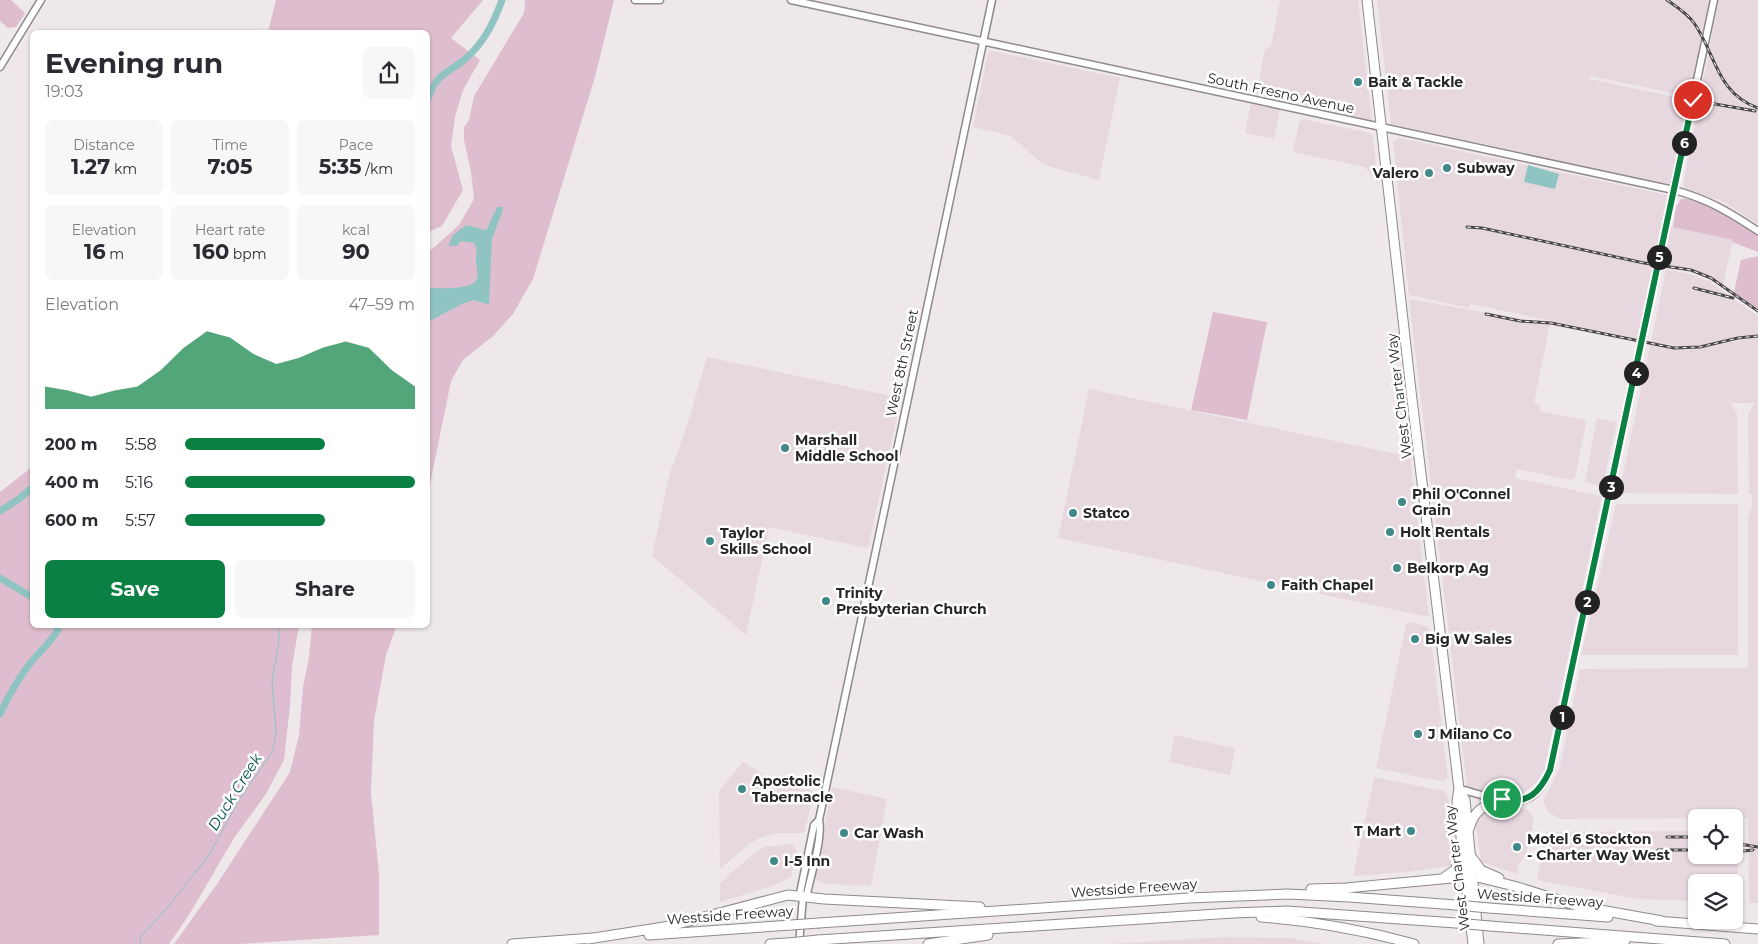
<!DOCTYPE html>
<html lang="en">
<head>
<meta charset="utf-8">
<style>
  :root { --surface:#fff; --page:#f7f7f7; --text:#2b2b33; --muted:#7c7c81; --accent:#0b8043 }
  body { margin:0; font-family:Montserrat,sans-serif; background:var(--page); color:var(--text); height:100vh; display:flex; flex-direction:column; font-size:19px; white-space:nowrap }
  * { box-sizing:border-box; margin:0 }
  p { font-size:16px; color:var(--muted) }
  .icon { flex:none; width:28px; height:28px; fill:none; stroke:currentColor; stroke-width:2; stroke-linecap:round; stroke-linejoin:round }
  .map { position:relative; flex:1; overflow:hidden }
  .sheet { position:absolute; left:30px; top:30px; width:400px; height:598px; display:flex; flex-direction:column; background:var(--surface); border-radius:8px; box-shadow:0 1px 4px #0004 }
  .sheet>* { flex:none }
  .tools { position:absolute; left:1688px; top:809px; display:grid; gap:10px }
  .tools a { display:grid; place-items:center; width:55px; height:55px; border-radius:8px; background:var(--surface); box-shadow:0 1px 4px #0004; font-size:25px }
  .pin { position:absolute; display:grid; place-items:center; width:42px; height:42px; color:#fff; margin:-21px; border:2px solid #fff; border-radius:50%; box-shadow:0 1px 5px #0007 }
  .km { position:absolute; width:25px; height:25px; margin:-12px; border-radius:50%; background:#222; color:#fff; font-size:14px; line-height:25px; text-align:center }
  .round { display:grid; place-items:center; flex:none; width:52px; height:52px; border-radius:8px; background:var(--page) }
  .summary { display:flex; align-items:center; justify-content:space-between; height:85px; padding:0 15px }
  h1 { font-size:28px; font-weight:700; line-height:38px }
  .stats { display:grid; grid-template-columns:repeat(3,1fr); gap:8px; height:85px; padding:5px 15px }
  .stats div { display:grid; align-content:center; border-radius:8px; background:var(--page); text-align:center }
  .stats b { font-size:21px; font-weight:700 }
  .stats small { font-size:14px; font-weight:400 }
  .stats p { font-size:14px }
  .chart { height:140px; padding:10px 15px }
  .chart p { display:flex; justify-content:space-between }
  .chart svg { width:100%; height:90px; margin-top:5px; fill:var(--accent); opacity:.7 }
  .primary-button { display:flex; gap:10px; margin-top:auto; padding:10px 15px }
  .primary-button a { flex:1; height:58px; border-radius:8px; background:var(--accent); color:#fff; font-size:20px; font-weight:700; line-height:58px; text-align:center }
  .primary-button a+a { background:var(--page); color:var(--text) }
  ul { padding:0 15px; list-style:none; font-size:16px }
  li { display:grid; grid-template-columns:80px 60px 1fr; align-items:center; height:38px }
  li i { height:12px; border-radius:6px; background:var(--accent) }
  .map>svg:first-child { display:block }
  .built { fill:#e7d8e0 }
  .green { fill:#debece }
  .water { fill:#90c4c3 }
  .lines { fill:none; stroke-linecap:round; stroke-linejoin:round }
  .stream { stroke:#90c4c3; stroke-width:1 }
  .river { stroke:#90c4c3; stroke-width:7 }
  .secondary-casing { stroke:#8f898c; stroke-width:9 }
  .highway-casing { stroke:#8f898c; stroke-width:11 }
  .secondary { stroke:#fff; stroke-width:6 }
  .highway { stroke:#fff; stroke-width:9 }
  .rail-casing { stroke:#4b4849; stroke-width:3 }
  .rail { stroke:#fff; stroke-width:1; stroke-dasharray:4; stroke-linecap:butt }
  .highway-bridge-casing { stroke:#8f898c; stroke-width:11; stroke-linecap:butt }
  .highway-bridge { stroke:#fff; stroke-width:9 }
  .route-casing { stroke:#fff; stroke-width:10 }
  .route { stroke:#0b8043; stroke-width:6 }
  .poi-dot { fill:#418988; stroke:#fff; stroke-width:2 }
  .labels { text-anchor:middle; stroke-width:5; stroke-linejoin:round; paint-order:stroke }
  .poi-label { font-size:14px; font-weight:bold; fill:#272526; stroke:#fff; text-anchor:start }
  .street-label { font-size:14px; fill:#272526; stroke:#fff }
  .water-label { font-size:15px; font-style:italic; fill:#035353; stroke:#fff }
</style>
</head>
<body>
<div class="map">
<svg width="1758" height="944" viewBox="0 0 1758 944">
  <rect width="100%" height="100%" fill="#efe8eb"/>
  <path class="built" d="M1280 0H1358L1372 121 1335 113V110L1256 94 1265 50 1271 46Z
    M1377 0H1710L1690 97 1590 76V79L1689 100 1673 182 1670 184 1391 124Z
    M1719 0H1758V225L1726 203 1685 188 1683 185Z
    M992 51 1120 78 1099 180 1044 165 1010 136 973 127 988 53Z
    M1251 103 1280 109 1274 139 1245 133Z
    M1303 119 1370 133 1373 136 1378 184 1365 167 1293 152 1299 122Z
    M1399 138 1667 195 1639 339 1470 304 1469 308 1409 295 1393 142Z
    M1670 226 1733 240 1723 285 1705 274 1693 269 1662 263Z
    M1666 269 1690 274 1710 282 1758 316V335L1691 347 1651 342Z
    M1409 299 1550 324 1534 402 1540 405 1539 411 1584 420 1586 423 1575 478 1570 480 1517 469 1515 478 1602 496 1544 770 1535 784 1526 791 1508 795 1472 790 1467 786Z
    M1754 338H1758V903H1749L1748 818 1561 819 1548 812 1543 800 1559 770 1580 669 1748 668V518L1752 506V494H1749L1748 414 1754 403H1731L1737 414 1738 494 1619 493 1650 345 1690 350Z
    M707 357 901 398 868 548 769 527 746 635 652 556 669 476 689 419Z
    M1089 389 1410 457 1429 617 1058 538Z
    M1597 418 1617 422 1603 485 1598 486 1585 481Z
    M1616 504H1738V655H1581Z
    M1409 622 1426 626 1430 629 1448 778 1443 782 1376 768 1406 624Z
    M1175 735 1233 748 1235 750 1230 775 1169 762Z
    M743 762 770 779 811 790 814 793 804 833H778L759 838 747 846 720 869 719 791Z
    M1374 777 1444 791 1449 799 1456 865 1406 872 1353 876Z
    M832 787 887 799 871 886 825 884 815 879Z
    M1518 806 1528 810 1533 817V825L1527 851 1518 866 1517 874 1481 862 1475 820 1486 809Z
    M1696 831V855H1734V831H1738V902H1734V882H1696V901L1638 899 1537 880 1546 832Z
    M792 844 797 851 791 877 775 885 720 902V883L754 853 764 847Z
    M1223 937 1292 938 1324 944H1108Z"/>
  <path class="green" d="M0 0H11L25 13 16 27 8 28 0 21Z
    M276 0H483L451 38 480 60 463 90 455 117 451 146 463 190 442 226 428 232V32H268Z
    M525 0H614L595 77 533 279 513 314 493 336 463 360 451 381 428 494V250H431L459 225 474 199 471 172 464 140V127L469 120 474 96 524 13Z
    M1681 199C1705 196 1738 222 1758 235V252L1732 242 1733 240 1673 227 1676 207Z
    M1758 256V309L1734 292 1741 260Z
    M1213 312 1267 322 1247 420 1191 410Z
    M32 467V625H299L292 667 290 706 284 760 266 794 234 838 189 915 169 944H0V492Z
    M312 625H397L386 655 374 721 371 793 379 874V935L240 944H174L217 884 290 772 299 735 303 687 309 657Z"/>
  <path class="water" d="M1528 165 1559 174 1555 189 1524 182Z
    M497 207H502L503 210 492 239 489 305 474 300 462 304 428 322V288C438 288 467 290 475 282 479 277 477 268 476 262 476 255 478 249 474 243L461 241 457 246H450L449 244 453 235 466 225 475 227 483 230 487 229Z"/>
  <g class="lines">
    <path class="stream" d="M140 944 141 936 168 907 209 855 239 800 273 751 276 731 272 681 279 641V625"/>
    <path class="river" d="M428 98C438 72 446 75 465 59 484 43 494 22 502 0
      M0 511 19 499 32 488
      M0 578 32 597
      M0 714C8 697 17 681 28 666 38 653 50 643 58 630L57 625"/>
    <g class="secondary-casing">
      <path id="secondary" d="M635 0H660
        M791 0 1674 190C1708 199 1729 212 1758 231
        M0 67 41 0
        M1459 789C1477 793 1511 806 1529 798 1539 793 1546 779 1550 770L1714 0
        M803 897 800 893 814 825 819 820
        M799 944 803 897 807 894C811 875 823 836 819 820L992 0"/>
    </g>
    <g class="highway-casing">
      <path id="highway" d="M1367 0 1411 391 1459 789 1457 801 1473 944
        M1459 789 1465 800 1479 944
        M1469 829C1474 809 1484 806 1502 799
        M1472 858 1481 870 1499 878
        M1445 877 1455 870 1462 854
        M1311 889 1346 888 1473 876 1514 886 1578 906 1662 921
        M1489 908 1608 917
        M1261 917C1313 921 1363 930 1414 944
        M1656 921 1758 929
        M819 923 1189 898 1288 894 1349 897 1456 905
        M1490 926 1725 944
        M649 935 791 925
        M588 939 670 926 788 895 824 899 980 907
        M818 940 1233 913 1287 911 1456 923
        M512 944 593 938
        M770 944 788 943
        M928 944 988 935
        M1558 944 1625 941"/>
    </g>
    <use href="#secondary" class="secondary"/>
    <use href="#highway" class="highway"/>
    <g class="rail-casing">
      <path id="rail" d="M1667 0C1677 7 1687 13 1694 23 1716 54 1716 93 1758 108
        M1681 98 1755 111
        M1467 227 1482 228 1644 263 1691 270 1711 278 1758 311
        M1694 288 1733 298
        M1486 314 1520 321 1551 323 1674 348 1700 347 1738 338 1758 336
        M1667 837H1696
        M1734 843 1758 847
        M1658 850H1696
        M1734 852 1753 850"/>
    </g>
    <use href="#rail" class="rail"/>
    <g class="highway-bridge-casing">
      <path id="highway-bridge" d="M1456 905 1489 908
        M1456 923 1490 926
        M791 925 819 923
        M788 943 818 940"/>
    </g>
    <use href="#highway-bridge" class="highway-bridge"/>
  </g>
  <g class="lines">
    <g class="route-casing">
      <path id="route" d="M1502 799C1528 805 1540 792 1550 770L1693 100"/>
    </g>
    <use href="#route" class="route"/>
  </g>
  <g class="poi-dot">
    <circle cx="1358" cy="82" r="5"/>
    <circle cx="1447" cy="168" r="5"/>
    <circle cx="1429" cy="173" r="5"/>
    <circle cx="785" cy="448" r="5"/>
    <circle cx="1402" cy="502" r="5"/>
    <circle cx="1073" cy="513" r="5"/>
    <circle cx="1390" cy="532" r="5"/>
    <circle cx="710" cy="541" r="5"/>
    <circle cx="1397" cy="568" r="5"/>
    <circle cx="1271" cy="585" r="5"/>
    <circle cx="826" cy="601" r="5"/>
    <circle cx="1415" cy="639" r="5"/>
    <circle cx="1418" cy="734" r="5"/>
    <circle cx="742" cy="789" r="5"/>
    <circle cx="1411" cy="831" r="5"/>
    <circle cx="844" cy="833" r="5"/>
    <circle cx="1517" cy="847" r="5"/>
    <circle cx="774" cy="861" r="5"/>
  </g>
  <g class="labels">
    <g class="poi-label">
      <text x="1368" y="87">Bait &amp; Tackle</text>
      <text x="1457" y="173">Subway</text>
      <text x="1419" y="178" text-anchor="end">Valero</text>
      <text x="795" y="445">Marshall<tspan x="795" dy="16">Middle School</tspan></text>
      <text x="1412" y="499">Phil O'Connel<tspan x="1412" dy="16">Grain</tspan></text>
      <text x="1083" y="518">Statco</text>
      <text x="1400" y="537">Holt Rentals</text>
      <text x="720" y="538">Taylor<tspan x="720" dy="16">Skills School</tspan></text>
      <text x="1407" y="573">Belkorp Ag</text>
      <text x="1281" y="590">Faith Chapel</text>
      <text x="836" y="598">Trinity<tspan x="836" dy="16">Presbyterian Church</tspan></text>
      <text x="1425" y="644">Big W Sales</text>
      <text x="1428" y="739">J Milano Co</text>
      <text x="752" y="786">Apostolic<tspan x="752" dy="16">Tabernacle</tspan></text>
      <text x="1401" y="836" text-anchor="end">T Mart</text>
      <text x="854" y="838">Car Wash</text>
      <text x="1527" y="844">Motel 6 Stockton<tspan x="1527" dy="16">- Charter Way West</tspan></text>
      <text x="784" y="866">I-5 Inn</text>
    </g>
    <g class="street-label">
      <text transform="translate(1281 93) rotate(12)" y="5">South Fresno Avenue</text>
      <text transform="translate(902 363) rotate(-78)" y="5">West 8th Street</text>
      <text transform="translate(1399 396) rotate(-97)" y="5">West Charter Way</text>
      <text transform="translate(1457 868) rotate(-97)" y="5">West Charter Way</text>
      <text transform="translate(1134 888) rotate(-4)" y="5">Westside Freeway</text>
      <text transform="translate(1540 898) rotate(4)" y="5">Westside Freeway</text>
      <text transform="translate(730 915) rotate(-4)" y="5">Westside Freeway</text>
    </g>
    <g class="water-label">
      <text transform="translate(235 792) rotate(-58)" y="5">Duck Creek</text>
    </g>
  </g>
</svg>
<div class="tools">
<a><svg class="icon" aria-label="locate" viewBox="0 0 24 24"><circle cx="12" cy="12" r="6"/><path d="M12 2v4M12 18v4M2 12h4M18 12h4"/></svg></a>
<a><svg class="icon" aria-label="layers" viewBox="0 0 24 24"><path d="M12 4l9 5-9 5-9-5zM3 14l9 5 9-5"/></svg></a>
</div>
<div class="pin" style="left:1502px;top:799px;background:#1e9e55"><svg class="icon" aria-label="arrive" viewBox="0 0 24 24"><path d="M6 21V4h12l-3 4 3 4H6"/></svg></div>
<div class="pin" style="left:1693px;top:100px;background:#d93025"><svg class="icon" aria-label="check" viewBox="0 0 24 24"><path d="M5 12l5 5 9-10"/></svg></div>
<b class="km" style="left:1562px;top:717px">1</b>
<b class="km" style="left:1587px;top:602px">2</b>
<b class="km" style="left:1611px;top:487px">3</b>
<b class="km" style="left:1636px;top:373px">4</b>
<b class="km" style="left:1659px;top:257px">5</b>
<b class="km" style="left:1684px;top:143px">6</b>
<section class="sheet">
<div class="summary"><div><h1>Evening run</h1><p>19:03</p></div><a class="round"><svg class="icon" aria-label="share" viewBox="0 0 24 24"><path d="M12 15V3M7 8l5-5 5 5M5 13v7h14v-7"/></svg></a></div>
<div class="stats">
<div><p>Distance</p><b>1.27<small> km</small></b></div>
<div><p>Time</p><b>7:05</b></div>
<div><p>Pace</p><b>5:35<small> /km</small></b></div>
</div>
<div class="stats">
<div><p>Elevation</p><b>16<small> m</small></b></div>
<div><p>Heart rate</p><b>160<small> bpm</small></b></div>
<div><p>kcal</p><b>90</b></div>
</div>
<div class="chart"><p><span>Elevation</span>47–59 m</p>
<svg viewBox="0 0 160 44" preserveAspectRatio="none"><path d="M0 44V33L10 35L20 38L30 35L40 33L50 25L60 14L70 6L80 9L90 17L100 22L110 19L120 14L130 11L140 14L150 25L160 33V44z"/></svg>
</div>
<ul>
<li><b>200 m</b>5:58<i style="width:61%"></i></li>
<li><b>400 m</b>5:16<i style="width:100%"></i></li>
<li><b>600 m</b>5:57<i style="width:61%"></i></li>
</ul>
<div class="primary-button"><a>Save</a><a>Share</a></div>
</section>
</div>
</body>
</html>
